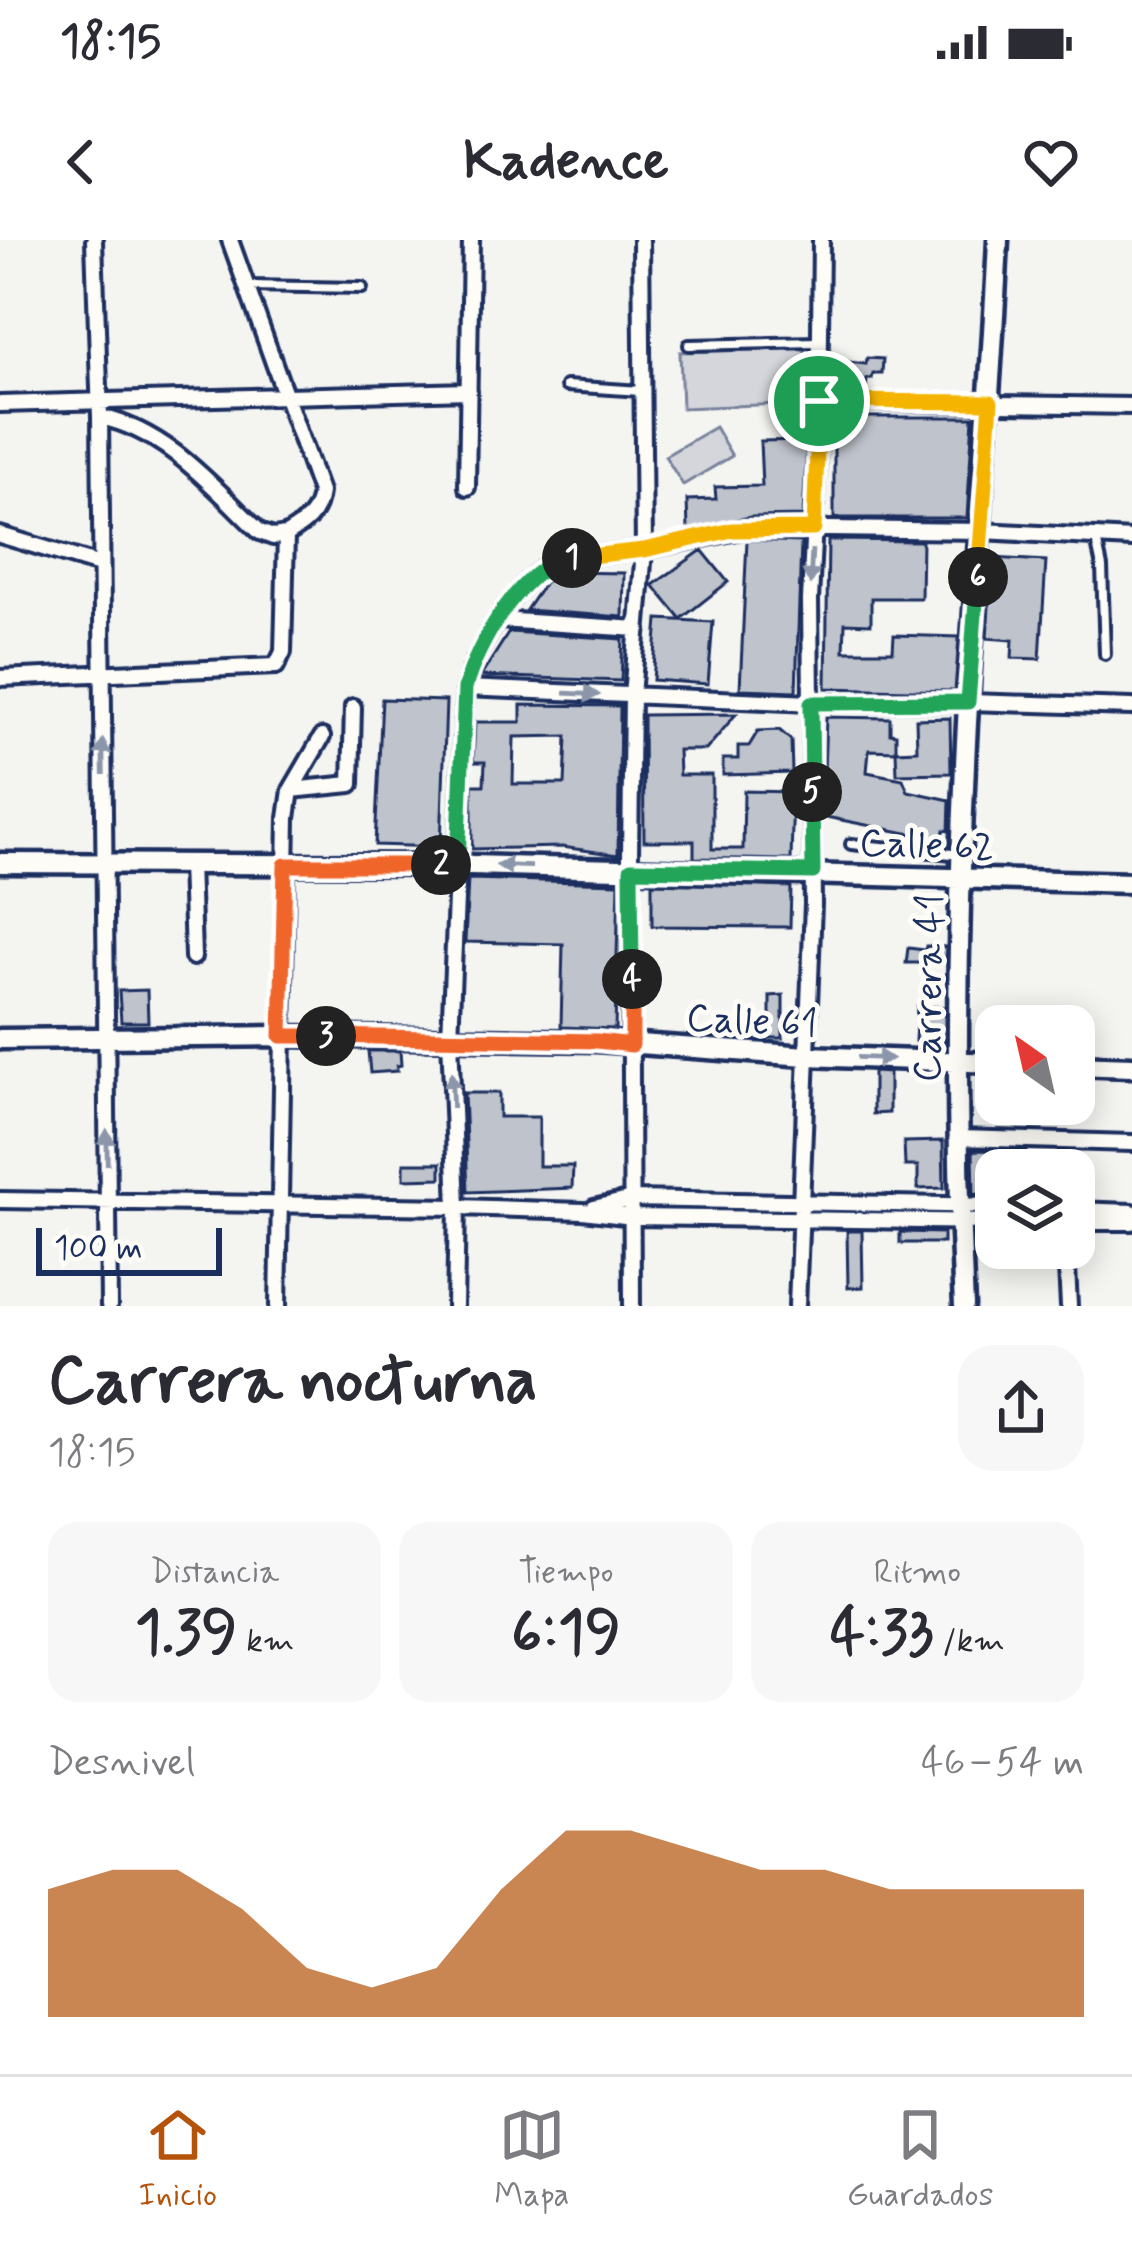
<!DOCTYPE html>
<html lang="es">
<head>
<meta charset="utf-8">
<style>
  :root { --surface:#fff; --page:#f7f7f7; --text:#2b2b33; --muted:#7c7c81; --line:#e1e1e2; --accent:#b45309 }
  body { margin:0; font-family:Mynerve,sans-serif; background:var(--page); color:var(--text); height:100vh; display:flex; flex-direction:column; font-size:45px; white-space:nowrap }
  * { box-sizing:border-box; margin:0 }
  p { font-size:39px; color:var(--muted) }
  .icon { flex:none; width:66px; height:66px; fill:none; stroke:currentColor; stroke-width:2; stroke-linecap:round; stroke-linejoin:round }
  .map { position:relative; height:1066px; overflow:hidden }
  .panel { display:flex; flex-direction:column; background:var(--surface); flex:1 }
  .panel>* { flex:none }
  .needle { width:78px; rotate:326deg }
  .buttons { position:absolute; left:975px; top:765px; display:grid; gap:24px }
  .buttons a { display:grid; place-items:center; width:120px; height:120px; border-radius:24px; background:var(--surface); box-shadow:0 6px 30px #0003; font-size:60px }
  .scale { position:absolute; left:36px; bottom:30px; width:186px; box-sizing:border-box; padding-left:12px; border:6px solid #1b2f5e; border-top:0; font-size:33px; line-height:42px; white-space:nowrap; color:#1b2f5e; -webkit-text-stroke:9px #fdfcf7; paint-order:stroke }
  .pin { position:absolute; display:grid; place-items:center; width:102px; height:102px; color:#fff; margin:-51px; border:6px solid #fff; border-radius:50%; box-shadow:0 3px 12px #0007 }
  .km { position:absolute; width:60px; height:60px; margin:-30px; border-radius:50%; background:#222; color:#fff; font-size:33px; line-height:60px; text-align:center }
  .round { display:grid; place-items:center; flex:none; width:126px; height:126px; border-radius:36px; background:var(--page) }
  .summary { display:flex; align-items:center; justify-content:space-between; height:204px; padding:0 48px }
  h1 { font-size:66px; font-weight:700; line-height:90px }
  .figures { display:grid; grid-template-columns:repeat(3,1fr); gap:18px; height:204px; padding:12px 48px }
  .figures div { display:grid; align-content:center; border-radius:30px; background:var(--page); text-align:center }
  .figures b { font-size:60px; font-weight:700 }
  .figures small { font-size:33px; font-weight:400 }
  .figures p { font-size:33px }
  .chart { height:336px; padding:24px 48px }
  .chart p { display:flex; justify-content:space-between }
  .chart svg { width:100%; height:216px; margin-top:12px; fill:var(--accent); opacity:.7 }
  .status { display:flex; justify-content:space-between; align-items:center; height:84px; padding:0 60px; background:var(--surface); direction:ltr }
  .status svg { height:33px; fill:currentColor }
  header { display:flex; justify-content:space-between; align-items:center; height:156px; padding:0 48px; background:var(--surface); font-size:54px; font-weight:700 }
  .tab-bar { display:flex; justify-content:space-around; align-items:center; height:168px; border-top:3px solid var(--line); background:var(--surface); font-size:33px; color:var(--muted) }
  .tab-bar a { display:grid; justify-items:center; gap:6px }
  .tab-bar .active { color:var(--accent) }
  .map>svg:first-child { display:block }
  .green { fill:#d4d6db; stroke:#78829c; stroke-width:3 }
  .building { fill:#bfc3cc; stroke:#1b2f5e; stroke-width:3; fill-rule:evenodd }
  .lines { fill:none; stroke-linecap:round; stroke-linejoin:round }
  .lane-casing { stroke:#1b2f5e; stroke-width:16 }
  .street-casing { stroke:#1b2f5e; stroke-width:22 }
  .secondary-casing { stroke:#1b2f5e; stroke-width:27 }
  .lane { stroke:#fdfcf7; stroke-width:8 }
  .street { stroke:#fdfcf7; stroke-width:14 }
  .secondary { stroke:#fdfcf7; stroke-width:18 }
  .oneway { fill:#8c96aa }
  .split-1-casing { stroke:#fff; stroke-width:24 }
  .split-2-casing { stroke:#fff; stroke-width:24 }
  .split-3-casing { stroke:#fff; stroke-width:24 }
  .split-4-casing { stroke:#fff; stroke-width:24 }
  .split-5-casing { stroke:#fff; stroke-width:24 }
  .split-6-casing { stroke:#fff; stroke-width:24 }
  .split-7-casing { stroke:#fff; stroke-width:24 }
  .split-1 { stroke:#f5b400; stroke-width:15 }
  .split-2 { stroke:#22a559; stroke-width:15 }
  .split-3 { stroke:#f0652b; stroke-width:15 }
  .split-4 { stroke:#f0652b; stroke-width:15 }
  .split-5 { stroke:#22a559; stroke-width:15 }
  .split-6 { stroke:#22a559; stroke-width:15 }
  .split-7 { stroke:#f5b400; stroke-width:15 }
  .labels { text-anchor:middle; stroke-width:10; stroke-linejoin:round; paint-order:stroke }
  .street-label { font-size:39px; fill:#1b2f5e; stroke:#fdfcf7 }
</style>
</head>
<body>
<div class="status"><b>18:15</b><svg viewBox="0 0 49 12"><path d="M0 12V9h3v3zM5 12V6h3v6zM10 12V3h3v9zM15 12V0h3v12zM26 1h20v11H26zM47 4h2v5h-2z"/></svg></div>
<header><svg class="icon" aria-label="back" viewBox="0 0 24 24"><path d="M15 5l-7 7 7 7"/></svg>Kadence<svg class="icon" aria-label="heart" viewBox="0 0 24 24"><path d="M12 20l-8-8c-3-5 5-10 8-4 3-6 11-1 8 4z"/></svg></header>
<div class="map">
<svg width="1132" height="1066" viewBox="0 0 1132 1066">
  <rect width="100%" height="100%" fill="#f4f4f1"/>
  <filter id="ink" filterUnits="userSpaceOnUse"><feTurbulence type="fractalNoise" baseFrequency=".00833" numOctaves="2"/><feDisplacementMap in="SourceGraphic" scale="24" xChannelSelector="R" yChannelSelector="G"/><feConvolveMatrix kernelMatrix="1 2 1 2 8 2 1 2 1" color-interpolation-filters="sRGB"/></filter>
  <g filter="url(#ink)">
    <path class="green" d="M805 108 807 163 682 168 680 112Z
      M715 187 732 216 683 245 665 216Z"/>
    <path class="building" d="M867 118 883 119 882 134H873L872 139H867L866 150H832L831 120 866 124Z
      M834 177H973L967 278H834Z
      M807 200 803 276 750 277 688 290 687 260 716 259 715 247 762 246 760 201Z
      M747 300 801 302 796 451 740 449Z
      M828 300 922 301 921 358H871V384L845 383 844 411H893L894 395 959 397 955 451 826 448Z
      M702 310 728 342 681 379 653 345Z
      M992 318 1046 321 1040 419 1012 418 1013 400 987 398Z
      M563 332 624 333 623 377 526 370 546 341Z
      M658 379 713 382 708 444 653 440Z
      M509 392 623 399 621 441 481 436Z
      M382 459 446 461 441 607 375 605Z
      M521 465 620 466 618 615 562 607 472 609V545H484L485 522H473L475 482H521ZM567 496 565 544H513L514 497Z
      M736 474 706 510H678L679 535H712V609H743L744 551 793 552 791 620 694 618V601H644L643 475Z
      M826 477 890 478V493L896 494V511L869 510 867 532 903 539 908 551 950 560 949 591 944 590 942 600 826 577 833 542 826 541 828 533H824Z
      M950 478 951 533 897 534 896 511 917 510 916 479Z
      M779 490 791 500 792 533 723 535V519H738V506H749L758 491Z
      M468 639 619 643 615 789 561 787 563 704 465 702Z
      M652 643 791 647 790 687 652 686Z
      M926 706 946 707 945 718 926 717 925 723H906L908 708 925 710Z
      M147 750 148 782H121L119 751Z
      M783 755V798H770V756Z
      M917 766 945 767V802L915 801Z
      M368 811H400L401 825 397 826V831L370 833Z
      M873 832 889 833V873L873 874Z
      M464 853H499V877H539V926H573L572 948 468 952Z
      M943 901 944 948 918 949V926H905L904 902Z
      M973 910 1026 911V930H996V955L974 954Z
      M404 923H441V938L404 939Z
      M847 991H862L863 1047 848 1048Z
      M900 992 943 993V1003H900Z"/>
    <g class="lines">
      <g class="lane-casing">
        <path id="lane" d="M248 46 362 48
          M689 105 818 102
          M566 146 641 151
          M1096 299 1102 327 1105 414
          M851 604 962 615"/>
      </g>
      <g class="street-casing">
        <path id="street" d="M94 0 100 177 109 1066
          M230 0 320 252C318 275 304 284 286 295
          M819 161 1132 166
          M0 164 469 151
          M100 177C167 191 212 246 260 292L273 297 286 295
          M467 247 471 0
          M0 295 100 325
          M499 380 638 389
          M0 438 276 426 283 412 286 295
          M465 448 811 463 969 462 1132 467
          M291 550 351 544 353 467
          M190 622 193 717
          M958 898 1132 903
          M0 960 457 967 583 971 633 977 996 982
          M594 968 632 959 996 966
          M1074 970 1132 972
          M1074 982H1132
          M1066 1008 1069 1066
          M278 1066 287 578 291 550 322 497
          M455 1066 457 967 450 798 465 448C477 406 519 331 564 319L644 310 752 288 982 291 1132 299
          M632 1066 630 616 632 456 644 310 641 0
          M797 1066 813 664 810 360 819 184 821 0"/>
      </g>
      <g class="secondary-casing">
        <path id="secondary" d="M0 623 471 625 1132 643
          M0 799 281 796 597 801 807 816 996 823
          M1074 825 1132 827
          M964 1066C954 866 957 664 968 464 977 309 991 155 998 0"/>
      </g>
      <use href="#lane" class="lane"/>
      <use href="#street" class="street"/>
      <use href="#secondary" class="secondary"/>
    </g>
    <defs><path id="oneway-solid" d="M-6-.8H1V-3.2L6.5 0L1 3.2V.8H-6Z" transform="scale(3)"/></defs>
    <g class="oneway">
      <use href="#oneway-solid" transform="translate(811 327) rotate(93)"/>
      <use href="#oneway-solid" transform="translate(582 454) rotate(3)"/>
      <use href="#oneway-solid" transform="translate(103 517) rotate(-91)"/>
      <use href="#oneway-solid" transform="translate(514 626) rotate(-178)"/>
      <use href="#oneway-solid" transform="translate(875 818) rotate(2)"/>
      <use href="#oneway-solid" transform="translate(452 850) rotate(-92)"/>
      <use href="#oneway-solid" transform="translate(107 907) rotate(-91)"/>
    </g>
  </g>
  <g class="lines" filter="url(#ink)">
    <g class="split-1-casing">
      <path id="split-1" d="M572 318 644 310 732 290 814 289 819 161"/>
    </g>
    <g class="split-2-casing">
      <path id="split-2" d="M441 625H458L465 448C477 404 522 324 572 318"/>
    </g>
    <g class="split-3-casing">
      <path id="split-3" d="M326 796H281L285 625H441"/>
    </g>
    <g class="split-4-casing">
      <path id="split-4" d="M326 796 597 801 632 805V739"/>
    </g>
    <g class="split-5-casing">
      <path id="split-5" d="M632 739 631 629 813 632 812 552"/>
    </g>
    <g class="split-6-casing">
      <path id="split-6" d="M812 552 811 463 968 462 978 337"/>
    </g>
    <g class="split-7-casing">
      <path id="split-7" d="M819 161 991 162 978 337"/>
    </g>
    <use href="#split-1" class="split-1"/>
    <use href="#split-2" class="split-2"/>
    <use href="#split-3" class="split-3"/>
    <use href="#split-4" class="split-4"/>
    <use href="#split-5" class="split-5"/>
    <use href="#split-6" class="split-6"/>
    <use href="#split-7" class="split-7"/>
  </g>
  <g class="labels">
    <g class="street-label">
      <text transform="translate(927 603) rotate(2)" y="14">Calle 62</text>
      <text transform="translate(927 748) rotate(-89)" y="14">Carrera 41</text>
      <text transform="translate(752 779) rotate(3)" y="14">Calle 61</text>
    </g>
  </g>
</svg>
<div class="buttons">
<a><svg class="needle" viewBox="-14 -14 28 28"><path d="M0-13l5 13h-10z" fill="#e53935"/><path d="M0 13l5-13h-10z" fill="#7c7c81"/></svg></a>
<a><svg class="icon" aria-label="layers" viewBox="0 0 24 24"><path d="M12 4l9 5-9 5-9-5zM3 14l9 5 9-5"/></svg></a>
</div>
<div class="scale">100 m</div>
<div class="pin" style="left:819px;top:161px;background:#1e9e55"><svg class="icon" aria-label="arrive" viewBox="0 0 24 24"><path d="M6 21V4h12l-3 4 3 4H6"/></svg></div>
<b class="km" style="left:572px;top:318px">1</b>
<b class="km" style="left:441px;top:625px">2</b>
<b class="km" style="left:326px;top:796px">3</b>
<b class="km" style="left:632px;top:739px">4</b>
<b class="km" style="left:812px;top:552px">5</b>
<b class="km" style="left:978px;top:337px">6</b>
</div>
<section class="panel">
<div class="summary"><div><h1>Carrera nocturna</h1><p>18:15</p></div><a class="round"><svg class="icon" aria-label="share" viewBox="0 0 24 24"><path d="M12 15V3M7 8l5-5 5 5M5 13v7h14v-7"/></svg></a></div>
<div class="figures">
<div><p>Distancia</p><b>1.39<small> km</small></b></div>
<div><p>Tiempo</p><b>6:19</b></div>
<div><p>Ritmo</p><b>4:33<small> /km</small></b></div>
</div>
<div class="chart"><p><span>Desnivel</span>46–54 m</p>
<svg viewBox="0 0 160 44" preserveAspectRatio="none"><path d="M0 44V18L10 14L20 14L30 22L40 34L50 38L60 34L70 18L80 6L90 6L100 10L110 14L120 14L130 18L140 18L150 18L160 18V44z"/></svg>
</div>
</section>
<nav class="tab-bar">
<a class="active"><svg class="icon" aria-label="home" viewBox="0 0 24 24"><path d="M3 11l9-7 9 7M6 9v11h12V9"/></svg>Inicio</a>
<a><svg class="icon" aria-label="map" viewBox="0 0 24 24"><path d="M3 6l6-2 6 2 6-2v14l-6 2-6-2-6 2zM9 4v14M15 6v14"/></svg>Mapa</a>
<a><svg class="icon" aria-label="saved" viewBox="0 0 24 24"><path d="M7 4h10v16l-5-4-5 4z"/></svg>Guardados</a>
</nav>
</body>
</html>
